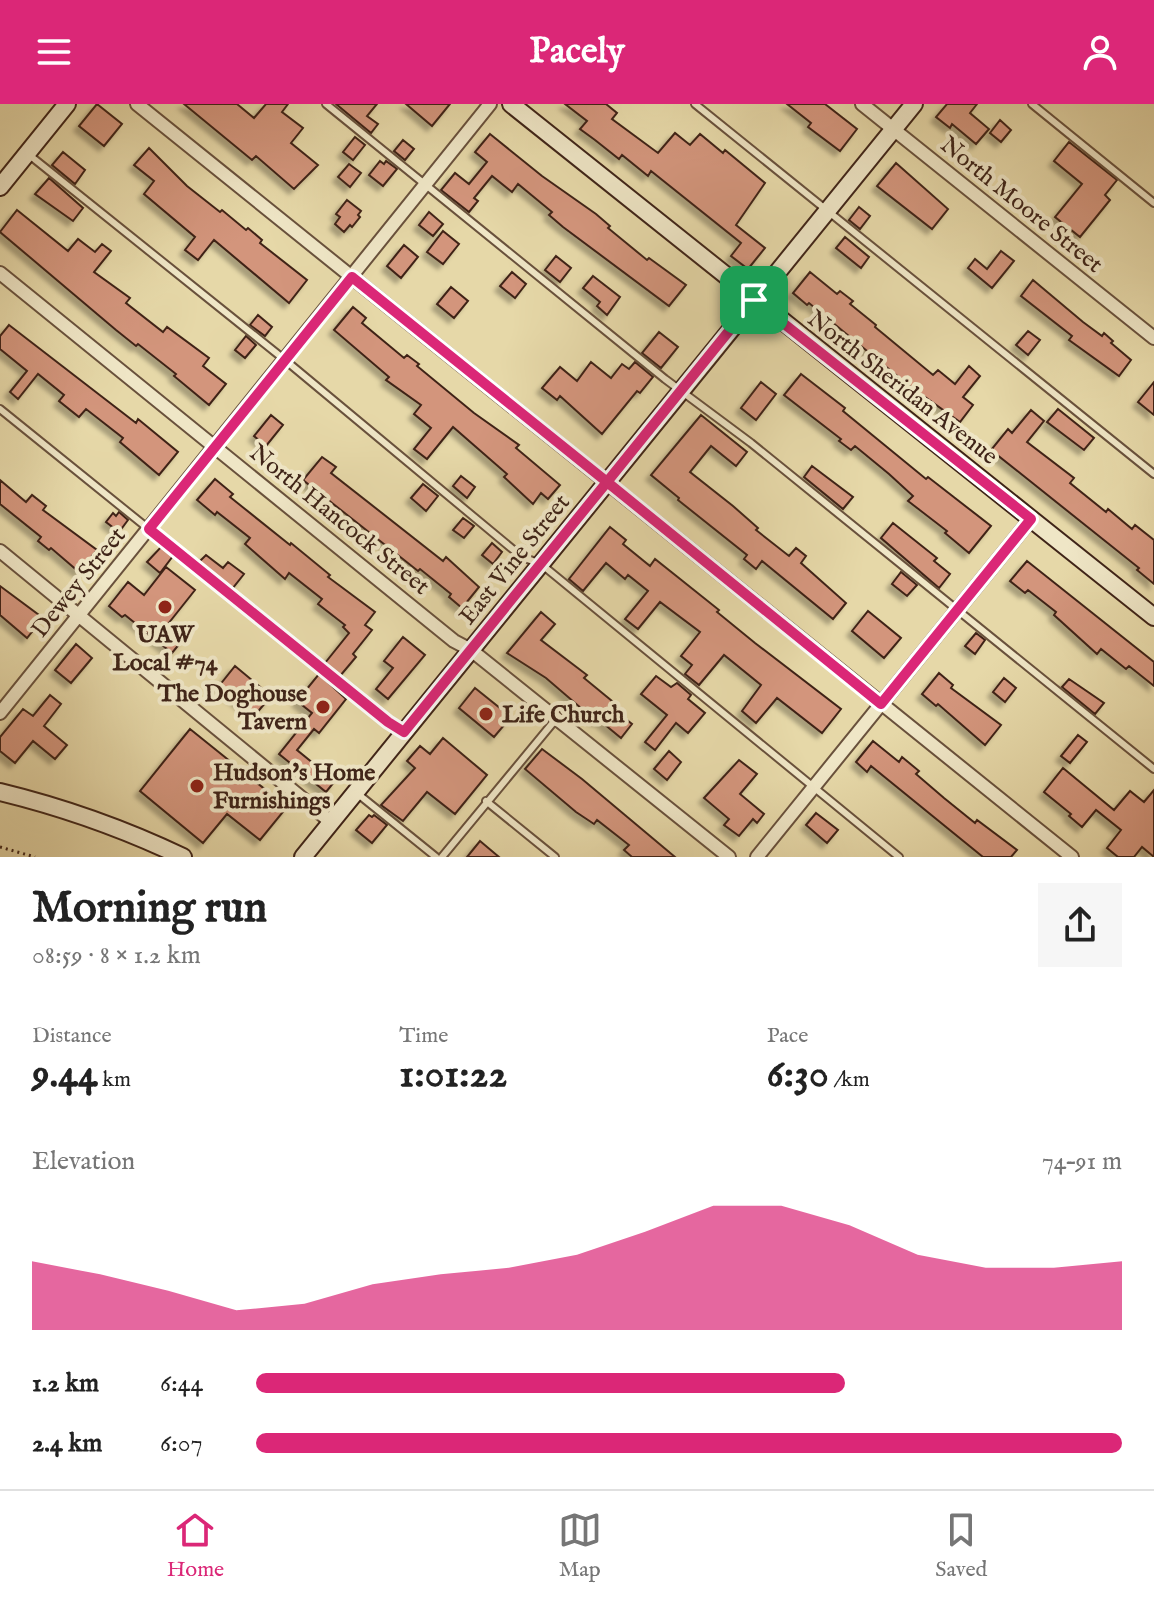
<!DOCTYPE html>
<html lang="en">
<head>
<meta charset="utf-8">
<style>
  :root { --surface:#fff; --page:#f6f6f6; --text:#222; --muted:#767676; --line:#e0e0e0; --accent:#db2777 }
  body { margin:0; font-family:"IM FELL English",serif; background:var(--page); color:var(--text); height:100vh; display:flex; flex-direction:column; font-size:30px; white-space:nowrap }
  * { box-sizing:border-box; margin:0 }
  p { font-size:26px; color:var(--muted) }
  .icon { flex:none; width:44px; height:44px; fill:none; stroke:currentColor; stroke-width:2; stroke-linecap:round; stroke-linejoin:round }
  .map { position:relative; height:753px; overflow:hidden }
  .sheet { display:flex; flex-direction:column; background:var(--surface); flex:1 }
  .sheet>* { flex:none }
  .pin { position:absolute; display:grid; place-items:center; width:68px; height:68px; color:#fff; margin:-34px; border-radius:16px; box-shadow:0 4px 12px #0006 }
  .round { display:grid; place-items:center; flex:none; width:84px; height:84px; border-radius:0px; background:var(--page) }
  .headline { display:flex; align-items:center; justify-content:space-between; height:136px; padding:0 32px }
  h1 { font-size:44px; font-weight:700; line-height:60px }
  .figures { display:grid; grid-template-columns:repeat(3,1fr); gap:12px; height:136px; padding:8px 32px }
  .figures div { display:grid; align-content:center }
  .figures b { font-size:40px; font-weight:700 }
  .figures small { font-size:22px; font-weight:400 }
  .figures p { font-size:22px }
  .chart { height:224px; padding:16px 32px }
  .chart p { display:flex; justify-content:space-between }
  .chart svg { width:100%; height:144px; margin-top:8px; fill:var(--accent); opacity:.7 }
  ul { padding:0 32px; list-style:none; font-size:26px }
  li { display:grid; grid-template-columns:128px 96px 1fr; align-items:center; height:60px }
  li i { height:20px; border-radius:10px; background:var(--accent) }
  header { display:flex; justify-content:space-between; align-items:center; height:104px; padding:0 32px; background:var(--accent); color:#fff; font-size:36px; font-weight:700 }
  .dock { display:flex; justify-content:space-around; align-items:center; height:112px; border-top:2px solid var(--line); background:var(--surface); font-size:22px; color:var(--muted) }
  .dock a { display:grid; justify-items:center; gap:4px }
  .dock .selected { color:var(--accent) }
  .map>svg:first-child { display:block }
  .building { fill:#d3957b; stroke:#3f2418; stroke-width:2; filter:url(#shadow) }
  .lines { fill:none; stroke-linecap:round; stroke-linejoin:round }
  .lane-casing { stroke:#69513c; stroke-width:10 }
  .street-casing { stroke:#69513c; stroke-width:16 }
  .secondary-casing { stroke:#3f2418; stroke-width:20 }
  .path { stroke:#3f2418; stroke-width:3; stroke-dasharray:2 4; stroke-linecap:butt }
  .lane { stroke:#efe6c6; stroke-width:6 }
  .street { stroke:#efe6c6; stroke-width:12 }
  .secondary { stroke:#efe6c6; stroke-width:16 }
  .route-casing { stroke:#fff; stroke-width:16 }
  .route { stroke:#db2777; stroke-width:10 }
  .poi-dot { fill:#8f2418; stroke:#efe6c6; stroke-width:3 }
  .labels { text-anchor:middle; stroke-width:8; stroke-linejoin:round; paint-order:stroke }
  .street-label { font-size:24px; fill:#3f2418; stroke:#efe6c6 }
  .poi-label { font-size:24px; font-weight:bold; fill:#3f2418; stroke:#efe6c6; text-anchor:start }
</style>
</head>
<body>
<header><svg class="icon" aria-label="menu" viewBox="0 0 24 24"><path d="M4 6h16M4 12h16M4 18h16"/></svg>Pacely<svg class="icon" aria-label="person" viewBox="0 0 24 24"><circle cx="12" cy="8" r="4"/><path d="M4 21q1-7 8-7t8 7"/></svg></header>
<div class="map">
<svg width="1154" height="753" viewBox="0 0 1154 753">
  <defs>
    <filter id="shadow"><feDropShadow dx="-5" dy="5" stdDeviation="2" flood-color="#0004"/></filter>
  </defs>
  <rect width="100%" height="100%" fill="#e6d8a8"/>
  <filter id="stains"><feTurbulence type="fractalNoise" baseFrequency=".0025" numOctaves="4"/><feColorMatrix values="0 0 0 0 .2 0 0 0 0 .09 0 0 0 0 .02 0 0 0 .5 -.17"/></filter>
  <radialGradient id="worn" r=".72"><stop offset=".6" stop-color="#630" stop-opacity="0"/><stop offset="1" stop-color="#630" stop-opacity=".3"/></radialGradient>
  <path class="building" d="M97 0 122 20 104 42 79 22Z
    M184 0H237L254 14 266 0H288L282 8 303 24 291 39 318 61 294 85 256 52 252 56Z
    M336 0H377L367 12 378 20 371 29Z
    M406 0H450L432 22Z
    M565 0H606L617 9 612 15 658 49 675 29 690 41 700 30 723 49 725 46 765 79 736 121 765 144 748 165 731 152 741 139 651 67 648 72 622 51 619 55 595 36 580 25 587 17Z
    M787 0H825L857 25 840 47 808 23 811 19Z
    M947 0H977L970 9 989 25 976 40 952 20 950 24 936 13Z
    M1000 16 1011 26 1001 38 990 29Z
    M490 30 542 72 596 110 610 122 608 124 647 156 649 154 686 181 669 202 563 123 549 111 552 108 518 80 512 88 492 72 474 94 478 97 469 108 441 86 455 69 469 80 487 58 475 48Z
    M355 33 365 41 353 56 343 48Z
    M403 36 414 45 405 56 394 47Z
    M1069 38 1117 76 1105 91 1110 96 1080 133 1055 113 1082 80 1054 57Z
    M149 44 187 82 220 108 222 106 246 126 248 124 262 136 260 139 307 176 289 199 214 136 198 156 185 146 195 133 144 90 154 77 134 61Z
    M63 48 85 66 75 80 52 61Z
    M380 57 384 60 386 57 397 65 383 82 369 71Z
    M896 59 948 105 932 125 877 82Z
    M349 60 361 69 350 83 338 73Z
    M49 74 83 104 73 117 35 90Z
    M347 96 361 107 358 111 360 113 352 123 350 121 344 128 335 120 340 113 336 110Z
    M859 103 870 112 860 125 849 116Z
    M17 106 68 147 78 135 95 148 102 140 111 147 94 168 130 194 126 199 163 228 167 223 209 254 203 262 226 280 209 301 174 272 176 270 138 240 136 242 116 226 0 128Z
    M429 108 443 120 433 132 419 121Z
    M443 127 459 140 443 160 427 148Z
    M845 133 869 153 861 164 836 144Z
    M404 141 418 153 401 174 387 162Z
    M1001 147 1014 157 992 184 968 164 975 155 987 165Z
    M556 152 571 164 560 178 545 166Z
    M512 168 526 180 515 194 500 182Z
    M810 168 837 190 840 187 853 197 850 200 876 221 875 223 933 271 938 266 955 280 969 262 980 272 963 293 973 301 960 318 907 280 809 199 807 201 793 189Z
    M593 172 620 193 607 211 597 202 600 198 583 184Z
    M1033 176 1083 218 1102 232 1104 229 1113 237 1111 239 1131 256 1119 272 1069 236 1072 232 1021 192Z
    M451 183 468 197 454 214 437 200Z
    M353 203 366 214 362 219 404 254 407 251 419 260 417 262 474 309 519 341 516 344 560 381 548 395 541 389 533 400 504 373 507 370 453 323 427 355 414 345 431 324 414 310 421 301 386 276 389 273 334 226Z
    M258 211 272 223 265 232 250 221Z
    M9 221 136 319 138 315 178 348 159 371 120 338 123 334 86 305 79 313 59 297 64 291 38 270 18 295 10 288 27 267 0 245V232Z
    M1028 227 1040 236 1028 251 1016 241Z
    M659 228 678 243 661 264 642 249Z
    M246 232 256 241 245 254 235 246Z
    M591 258 611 274 622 260 629 265 635 258 653 273 640 289 637 287 602 330 560 292 557 296 542 284 560 263 577 277Z
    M801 270 845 304 843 307 926 375 928 373 991 422 969 449 945 429 947 427 908 397 913 392 889 370 855 342 851 346 839 337 841 335 784 291Z
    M761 278 776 290 756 316 741 304Z
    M1154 278V311L1138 298Z
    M1058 305 1094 334 1084 346 1047 318Z
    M1031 306 1044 317 1027 338 1074 374 1070 379 1106 408 1108 405 1132 425 1135 421 1154 436V480L1137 466 1139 464 991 346 1008 325 1012 329Z
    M271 311 283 321 266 342 254 332Z
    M701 311 747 348 736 362 711 342 690 368 733 402 758 424 756 426 789 452 796 444 806 452 801 459 846 499 833 515 762 457 756 465 744 455 747 451 678 396 679 394 651 371Z
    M322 353 336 363 331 369 443 457 446 453 479 483 462 504 449 493 451 490 420 465 418 467 303 376Z
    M812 362 853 393 843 405 804 373Z
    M461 372 475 383 467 394 453 382Z
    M215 375 233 390 230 393 290 441 291 439 330 471 328 473 375 508 365 521 372 526 353 550 356 553 340 572 325 559 349 529 343 523 345 521 318 500 322 495 289 469 285 475 245 440 250 434 217 408 215 411 197 396Z
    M0 376 26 398 32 391 46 402 43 406 97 446 79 468 51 444 49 446 38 437 41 433 0 400Z
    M423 380 438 392 426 407 411 394Z
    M119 408 128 416 119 428 106 418 113 409 116 412Z
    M463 414 474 422 464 434 453 426Z
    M893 419 937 454 934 457 950 470 939 484 881 434Z
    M610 423 626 436 623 440 650 462 655 455 719 506 717 508 755 539 841 605 822 629 777 594 756 619 742 607 761 581 724 551 699 581 685 570 692 561 681 552 700 528 660 498 638 525 625 515 648 487 628 471 625 475 606 459 583 487 569 475Z
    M492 439 502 448 493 460 482 451Z
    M161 443 173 452 160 469 147 458Z
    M206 451 223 464 228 458 244 470 232 485 199 458Z
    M1027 457 1154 558V582L1129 562 1126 565 1101 545 1097 550 1054 511 1056 508 1028 486 1025 489 1010 477Z
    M166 463 195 486 168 520 185 533 172 549 125 511 122 513 109 502 128 478 144 491Z
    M901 468 917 481 907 492 892 480Z
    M0 482 43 514 27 534 0 511Z
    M868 507 901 534 884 554 852 527Z
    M541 508 555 520 541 536 587 571 584 574 612 597 609 602 632 620 621 634 598 615 596 617 546 574 507 549Z
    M976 529 985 536 975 550 965 542Z
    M403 533 425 551 388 595 376 585 393 564 384 557Z
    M76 540 92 554 71 579 55 566Z
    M235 562 271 592 255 611 219 582Z
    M939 569 953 581 951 584 1001 621 985 641 938 600 936 602 922 590Z
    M319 570 346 595 319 629 314 625 297 646 335 677 326 688 279 650 312 609 297 597Z
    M656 572 671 583 677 579 691 591 688 595 705 609 688 629 676 619 655 646 645 638 667 611 641 590Z
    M1004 574 1016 584 1005 598 993 588Z
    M1069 575 1104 599 1095 610 1062 583Z
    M475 584 511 613 494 633 459 604Z
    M50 591 61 600 44 622 67 641 55 655 33 637 15 659 0 647V633L23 605 33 612Z
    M190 625 287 703 260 736 227 710 203 739 140 687Z
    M1078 631 1087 638 1070 659 1061 652Z
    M443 634 487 671 455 710 427 688 403 717 381 701 415 664 407 657 420 642 430 650Z
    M873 637 899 658 902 653 919 667 916 670 944 694 975 719 977 716 1017 746 1011 753H983L871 662 867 668 856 658Z
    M542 645 582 675 675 753H632L624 746 629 741 597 716 594 720 576 708 525 665Z
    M669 647 681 658 667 676 654 665Z
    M739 656 757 670 740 690 764 710 757 719 753 715 739 732 724 721 729 715 704 694Z
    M1063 664 1114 706 1130 687 1144 698 1154 686V753L1142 743 1134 753H1118L1107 744 1121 726 1096 706 1082 723 1069 712 1071 710 1044 688Z
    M816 709 838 726 827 739 806 721Z
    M369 711 372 713 374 711 387 721 372 739 356 726Z
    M480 737 499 753H467Z"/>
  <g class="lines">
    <g class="lane-casing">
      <path id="lane" d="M326 0 665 275 751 339 1154 665
        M695 0 1154 370
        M1032 0 1154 99
        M28 50 285 256 522 453 541 460 899 753
        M0 305 388 618 403 627
        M358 690 436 753
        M486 697 555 753
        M442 753 556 615"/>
    </g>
    <g class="street-casing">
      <path id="street" d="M137 0 1072 753
        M862 0 1154 234
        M0 169 454 537 471 546 729 753
        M0 447 331 718
        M0 609 490 0
        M757 753 1031 415"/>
    </g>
    <g class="secondary-casing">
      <path id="secondary" d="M511 0 1154 513
        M0 83 67 0
        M0 688C66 704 122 724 183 753
        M303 753 914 0"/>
    </g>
    <path class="path" d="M0 743 35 753"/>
    <use href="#lane" class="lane"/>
    <use href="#street" class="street"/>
    <use href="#secondary" class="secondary"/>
  </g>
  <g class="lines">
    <g class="route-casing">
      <path id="route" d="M754 196 607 378 352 173 149 425 388 618 404 628 607 378 881 600 1031 415 754 196"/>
    </g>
    <use href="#route" class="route"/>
  </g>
  <g class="poi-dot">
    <circle cx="165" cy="503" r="8"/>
    <circle cx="323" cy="603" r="8"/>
    <circle cx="486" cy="610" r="8"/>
    <circle cx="197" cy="682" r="8"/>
  </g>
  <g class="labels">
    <g class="street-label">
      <text transform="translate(1022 100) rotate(39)" y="8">North Moore Street</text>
      <text transform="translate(903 283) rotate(38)" y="8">North Sheridan Avenue</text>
      <text transform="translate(340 415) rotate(39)" y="8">North Hancock Street</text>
      <text transform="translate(514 455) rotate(-51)" y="8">East Vine Street</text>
      <text transform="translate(78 478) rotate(-51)" y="8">Dewey Street</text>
    </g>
    <g class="poi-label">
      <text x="165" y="538" text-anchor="middle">UAW<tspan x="165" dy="28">Local #74</tspan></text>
      <text x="307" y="597" text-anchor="end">The Doghouse<tspan x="307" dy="28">Tavern</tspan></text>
      <text x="502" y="618">Life Church</text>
      <text x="213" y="676">Hudson's Home<tspan x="213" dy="28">Furnishings</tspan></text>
    </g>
  </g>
  <rect width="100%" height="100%" filter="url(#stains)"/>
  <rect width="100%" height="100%" fill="url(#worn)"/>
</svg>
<div class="pin" style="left:754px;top:196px;background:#1e9e55"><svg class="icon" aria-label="arrive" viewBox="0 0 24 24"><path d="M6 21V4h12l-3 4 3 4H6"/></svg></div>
</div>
<section class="sheet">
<div class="headline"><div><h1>Morning run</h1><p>08:59 · 8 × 1.2 km</p></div><a class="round"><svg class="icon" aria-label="share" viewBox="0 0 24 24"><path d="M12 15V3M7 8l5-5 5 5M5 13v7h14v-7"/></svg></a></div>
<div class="figures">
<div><p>Distance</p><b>9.44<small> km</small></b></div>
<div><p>Time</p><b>1:01:22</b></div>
<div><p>Pace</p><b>6:30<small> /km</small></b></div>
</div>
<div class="chart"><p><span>Elevation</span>74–91 m</p>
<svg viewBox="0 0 160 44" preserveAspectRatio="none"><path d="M0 44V23L10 27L20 32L30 38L40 36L50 30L60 27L70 25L80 21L90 14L100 6L110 6L120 12L130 21L140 25L150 25L160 23V44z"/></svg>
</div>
<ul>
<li><b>1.2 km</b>6:44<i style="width:68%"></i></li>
<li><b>2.4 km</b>6:07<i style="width:100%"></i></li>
</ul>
</section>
<nav class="dock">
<a class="selected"><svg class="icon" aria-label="home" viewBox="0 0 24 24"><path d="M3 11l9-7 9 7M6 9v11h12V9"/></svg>Home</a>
<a><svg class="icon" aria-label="map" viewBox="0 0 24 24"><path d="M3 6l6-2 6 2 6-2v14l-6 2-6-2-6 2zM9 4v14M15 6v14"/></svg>Map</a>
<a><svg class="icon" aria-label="saved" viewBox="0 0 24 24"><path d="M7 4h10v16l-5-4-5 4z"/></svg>Saved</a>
</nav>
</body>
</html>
